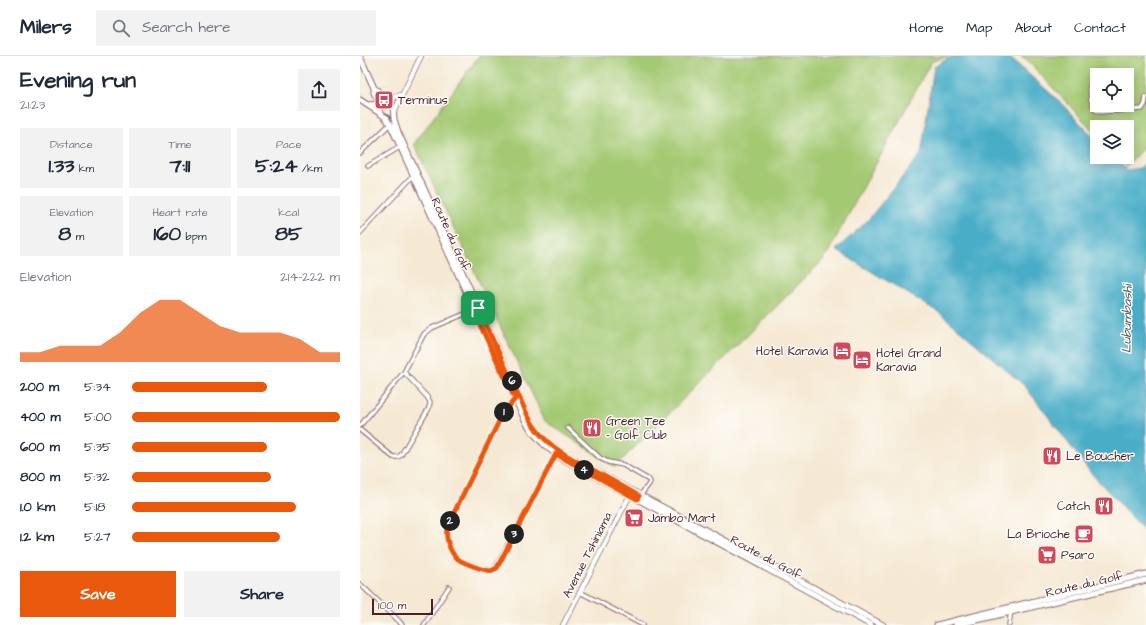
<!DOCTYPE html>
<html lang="en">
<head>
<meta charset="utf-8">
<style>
  :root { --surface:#fff; --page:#f2f2f3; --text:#1f2937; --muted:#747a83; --line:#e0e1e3; --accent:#ea580c }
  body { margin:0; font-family:"Architects Daughter",sans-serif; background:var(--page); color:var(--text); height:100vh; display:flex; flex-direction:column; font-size:15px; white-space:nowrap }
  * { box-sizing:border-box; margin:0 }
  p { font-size:13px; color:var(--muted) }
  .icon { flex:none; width:22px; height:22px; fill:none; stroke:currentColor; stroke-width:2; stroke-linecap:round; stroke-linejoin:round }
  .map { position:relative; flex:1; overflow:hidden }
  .drawer { display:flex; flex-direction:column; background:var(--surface); width:360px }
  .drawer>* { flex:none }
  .buttons { position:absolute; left:730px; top:12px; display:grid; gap:8px }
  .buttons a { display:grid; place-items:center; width:44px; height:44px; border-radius:0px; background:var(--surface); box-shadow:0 2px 10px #0003; font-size:20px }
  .scale { position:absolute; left:12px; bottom:10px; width:61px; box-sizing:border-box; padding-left:4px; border:2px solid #4a1f2b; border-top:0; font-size:11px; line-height:14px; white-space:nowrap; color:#4a1f2b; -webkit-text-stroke:3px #fdfcf7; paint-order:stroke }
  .pin { position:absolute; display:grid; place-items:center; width:34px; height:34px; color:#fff; margin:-17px; border-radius:8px; box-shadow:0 2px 6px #0006 }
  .km { position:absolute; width:20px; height:20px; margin:-10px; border-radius:50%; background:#222; color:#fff; font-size:11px; line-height:20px; text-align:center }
  .round { display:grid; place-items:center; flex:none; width:42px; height:42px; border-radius:0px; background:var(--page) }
  .summary { display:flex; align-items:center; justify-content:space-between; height:68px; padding:0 20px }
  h1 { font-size:22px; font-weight:700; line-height:30px }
  .metrics { display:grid; grid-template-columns:repeat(3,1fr); gap:6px; height:68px; padding:4px 20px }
  .metrics div { display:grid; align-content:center; border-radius:0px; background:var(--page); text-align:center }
  .metrics b { font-size:20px; font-weight:700 }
  .metrics small { font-size:11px; font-weight:400 }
  .metrics p { font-size:11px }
  .chart { height:112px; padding:8px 20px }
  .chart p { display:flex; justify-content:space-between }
  .chart svg { width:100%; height:72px; margin-top:4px; fill:var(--accent); opacity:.7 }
  .button { display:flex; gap:8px; margin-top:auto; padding:8px 20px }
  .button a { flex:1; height:46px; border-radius:0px; background:var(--accent); color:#fff; font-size:16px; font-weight:700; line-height:46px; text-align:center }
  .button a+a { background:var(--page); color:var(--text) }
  ul { padding:0 20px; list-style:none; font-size:13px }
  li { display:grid; grid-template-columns:64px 48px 1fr; align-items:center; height:30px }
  li i { height:10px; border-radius:5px; background:var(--accent) }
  header { display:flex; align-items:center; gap:24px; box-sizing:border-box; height:56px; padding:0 20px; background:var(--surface); border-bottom:1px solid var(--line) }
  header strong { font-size:19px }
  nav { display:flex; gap:22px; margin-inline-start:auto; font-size:14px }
  .search { width:280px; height:36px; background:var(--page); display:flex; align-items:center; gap:10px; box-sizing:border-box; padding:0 14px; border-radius:0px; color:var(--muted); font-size:15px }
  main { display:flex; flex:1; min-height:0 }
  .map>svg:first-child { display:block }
  .green { fill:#a4c973; stroke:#77744f; fill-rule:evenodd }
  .water { fill:#48adc8; stroke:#49667a }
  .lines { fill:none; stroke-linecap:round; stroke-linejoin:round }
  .minor-casing { stroke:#866666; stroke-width:5.5 }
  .tertiary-casing { stroke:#866666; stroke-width:6 }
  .secondary-casing { stroke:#866666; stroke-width:7 }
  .minor { stroke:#fff; stroke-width:3.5 }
  .tertiary { stroke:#fff; stroke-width:4.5 }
  .secondary { stroke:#fff; stroke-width:5 }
  .route-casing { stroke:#fff; stroke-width:8 }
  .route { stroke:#ea580c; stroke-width:5 }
  .labels { text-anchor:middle; stroke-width:3; stroke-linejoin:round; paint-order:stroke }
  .poi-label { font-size:12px; fill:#4a1f2b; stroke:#fdfcf7; text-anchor:start }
  .street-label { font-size:12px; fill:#4a1f2b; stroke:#fdfcf7 }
  .water-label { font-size:13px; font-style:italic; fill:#49586a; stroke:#fdfcf7 }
</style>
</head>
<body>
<header>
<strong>Milers</strong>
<div class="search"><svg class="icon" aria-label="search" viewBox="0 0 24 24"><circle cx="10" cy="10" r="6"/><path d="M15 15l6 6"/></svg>Search here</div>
<nav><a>Home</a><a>Map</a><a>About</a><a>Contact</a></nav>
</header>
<main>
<section class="drawer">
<div class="summary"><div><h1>Evening run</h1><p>21:23</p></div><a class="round"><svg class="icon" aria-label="share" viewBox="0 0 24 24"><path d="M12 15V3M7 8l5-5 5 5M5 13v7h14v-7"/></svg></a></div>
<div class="metrics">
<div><p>Distance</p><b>1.33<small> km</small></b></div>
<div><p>Time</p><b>7:11</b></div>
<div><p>Pace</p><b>5:24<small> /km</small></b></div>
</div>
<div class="metrics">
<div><p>Elevation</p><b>8<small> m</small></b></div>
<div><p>Heart rate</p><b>160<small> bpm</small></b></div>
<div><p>kcal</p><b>85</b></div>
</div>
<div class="chart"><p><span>Elevation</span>214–222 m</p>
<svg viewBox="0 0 160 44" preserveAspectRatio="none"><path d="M0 44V38L10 38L20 34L30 34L40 34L50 26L60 14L70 6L80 6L90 14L100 22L110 26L120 26L130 26L140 30L150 38L160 38V44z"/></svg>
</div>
<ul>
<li><b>200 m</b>5:34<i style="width:65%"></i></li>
<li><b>400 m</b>5:00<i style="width:100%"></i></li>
<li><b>600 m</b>5:35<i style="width:65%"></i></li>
<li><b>800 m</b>5:32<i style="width:67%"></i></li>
<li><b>1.0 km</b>5:18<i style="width:79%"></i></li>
<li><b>1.2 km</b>5:27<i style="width:71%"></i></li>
</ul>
<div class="button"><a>Save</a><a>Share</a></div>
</section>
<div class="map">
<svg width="786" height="569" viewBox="0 0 786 569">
  <rect width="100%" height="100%" fill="#fdfcf7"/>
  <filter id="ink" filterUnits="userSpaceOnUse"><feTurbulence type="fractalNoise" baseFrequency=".025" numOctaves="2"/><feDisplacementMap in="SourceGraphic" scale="8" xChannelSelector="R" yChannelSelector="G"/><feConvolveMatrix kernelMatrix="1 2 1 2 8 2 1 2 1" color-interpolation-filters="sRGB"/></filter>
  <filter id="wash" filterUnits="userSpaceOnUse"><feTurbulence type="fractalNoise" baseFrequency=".012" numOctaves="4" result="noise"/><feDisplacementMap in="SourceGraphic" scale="16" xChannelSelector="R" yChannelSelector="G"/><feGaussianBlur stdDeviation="0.9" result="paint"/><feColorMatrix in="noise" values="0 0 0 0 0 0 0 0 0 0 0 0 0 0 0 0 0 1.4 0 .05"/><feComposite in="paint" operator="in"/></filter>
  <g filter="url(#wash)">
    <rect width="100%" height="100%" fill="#f6e9d4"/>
    <path class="green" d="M119 0H588L571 6 465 202 255 411 185 365 54 88Z
      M661 0H786L785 90 766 110 757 101H767V71H737V79L666 3ZM737 19H767V49H737Z"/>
    <path class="water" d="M596 0H648L697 43 737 85V101H753L767 114 780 112 786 106V476L731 417 665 330 580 257 476 194 508 164 561 98 574 11 588 2Z"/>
  </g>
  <g filter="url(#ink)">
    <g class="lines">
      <g class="minor-casing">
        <path id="minor" d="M730 31 731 44 735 54 740 56 782 53 785 48 786 41
          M0 97 30 68
          M8 110 40 91
          M0 177 54 119
          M156 342 143 357 87 471C85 481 90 497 99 503 104 507 111 508 117 511 123 513 129 516 135 513L197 397
          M0 370 44 316 64 278 72 272 116 253
          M208 372 240 402 248 406 263 409 289 424 290 426 289 428 279 441
          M0 374 33 401H38L41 399 69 352 70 346 68 342 44 316
          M0 528 39 565 42 569
          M220 536 283 569
          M64 569 89 531
          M649 569 651 554"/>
      </g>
      <g class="tertiary-casing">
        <path id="tertiary" d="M25 44 41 39
          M34 56 61 0
          M203 569 271 437"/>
      </g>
      <g class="secondary-casing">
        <path id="secondary" d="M0 1 14 32V37L20 46
          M14 32 18 35 24 44
          M0 44 21 58
          M19 46C17 53 20 59 27 62
          M8 49 17 48 24 44C35 47 33 54 34 63 35 67 37 72 38 76L168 360 177 376 185 384 205 399 523 569
          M25 61 30 68C75 166 118 264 164 362 173 380 186 392 203 403L511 569
          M577 569 786 518
          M596 569 786 524"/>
      </g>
      <use href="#minor" class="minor"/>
      <use href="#tertiary" class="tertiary"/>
      <use href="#secondary" class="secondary"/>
    </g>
  </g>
  <g class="lines" filter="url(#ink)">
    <g class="route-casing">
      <path id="route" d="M118 252 168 360C183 389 205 399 233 414 249 423 264 431 279 440L277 443 196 398 137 512 131 515C123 514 105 508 98 503 89 496 84 479 88 469L143 357 155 343 113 254Z"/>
    </g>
    <use href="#route" class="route"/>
  </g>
  <defs>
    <g id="bus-square" transform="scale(1)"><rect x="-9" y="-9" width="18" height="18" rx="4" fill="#d1495b" stroke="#fdfcf7"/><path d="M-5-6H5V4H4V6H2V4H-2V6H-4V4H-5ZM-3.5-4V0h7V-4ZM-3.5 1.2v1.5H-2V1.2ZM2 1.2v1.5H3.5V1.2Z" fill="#fff"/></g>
    <g id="hotel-square" transform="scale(1)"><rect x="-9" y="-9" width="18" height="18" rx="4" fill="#d1495b" stroke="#fdfcf7"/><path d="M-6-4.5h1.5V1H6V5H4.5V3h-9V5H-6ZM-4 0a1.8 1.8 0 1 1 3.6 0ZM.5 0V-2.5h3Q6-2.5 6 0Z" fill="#fff"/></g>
    <g id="restaurant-square" transform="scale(1)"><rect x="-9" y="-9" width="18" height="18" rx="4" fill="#d1495b" stroke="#fdfcf7"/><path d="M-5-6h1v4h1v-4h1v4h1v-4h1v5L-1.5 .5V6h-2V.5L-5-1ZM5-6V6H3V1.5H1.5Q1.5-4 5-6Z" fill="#fff"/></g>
    <g id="supermarket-square" transform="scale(1)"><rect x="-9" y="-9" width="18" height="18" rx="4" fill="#d1495b" stroke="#fdfcf7"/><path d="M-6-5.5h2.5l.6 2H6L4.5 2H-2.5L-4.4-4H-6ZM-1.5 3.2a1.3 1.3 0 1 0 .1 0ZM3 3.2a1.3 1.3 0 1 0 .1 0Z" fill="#fff"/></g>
    <g id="cafe-square" transform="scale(1)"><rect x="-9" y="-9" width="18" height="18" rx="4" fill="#d1495b" stroke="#fdfcf7"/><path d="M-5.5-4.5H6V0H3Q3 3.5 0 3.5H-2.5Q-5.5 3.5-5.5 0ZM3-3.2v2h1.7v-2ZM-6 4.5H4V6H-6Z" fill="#fff"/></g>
  </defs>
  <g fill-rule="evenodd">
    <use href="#bus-square" x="24" y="44"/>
    <use href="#hotel-square" x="482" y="295"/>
    <use href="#hotel-square" x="502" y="304"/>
    <use href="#restaurant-square" x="232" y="372"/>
    <use href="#restaurant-square" x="692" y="400"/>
    <use href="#restaurant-square" x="744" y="450"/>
    <use href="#supermarket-square" x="274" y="462"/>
    <use href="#cafe-square" x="724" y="478"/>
    <use href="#supermarket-square" x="687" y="499"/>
  </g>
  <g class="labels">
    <g class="poi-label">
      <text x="38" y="48">Terminus</text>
      <text x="468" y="299" text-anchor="end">Hotel Karavia</text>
      <text x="516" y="301">Hotel Grand<tspan x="516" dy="14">Karavia</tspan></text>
      <text x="246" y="369">Green Tee<tspan x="246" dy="14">- Golf Club</tspan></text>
      <text x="706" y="404">Le Boucher</text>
      <text x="730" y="454" text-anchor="end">Catch</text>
      <text x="288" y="466">Jambo Mart</text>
      <text x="710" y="482" text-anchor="end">La Brioche</text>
      <text x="701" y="503">Psaro</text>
    </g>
    <g class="street-label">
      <text transform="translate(91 178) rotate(66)" y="4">Route du Golf</text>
      <text transform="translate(227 499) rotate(-63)" y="4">Avenue Tshiniama</text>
      <text transform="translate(406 501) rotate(28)" y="4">Route du Golf</text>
      <text transform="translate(724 528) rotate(-13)" y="4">Route du Golf</text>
    </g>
    <g class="water-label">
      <text transform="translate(766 263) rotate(-89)" y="5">Lubumbashi</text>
    </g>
  </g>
</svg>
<div class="buttons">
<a><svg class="icon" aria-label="locate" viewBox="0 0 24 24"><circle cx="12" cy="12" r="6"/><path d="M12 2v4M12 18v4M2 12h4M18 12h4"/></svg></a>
<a><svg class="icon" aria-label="layers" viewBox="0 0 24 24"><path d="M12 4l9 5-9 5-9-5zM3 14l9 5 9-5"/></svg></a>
</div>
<div class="scale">100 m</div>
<div class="pin" style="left:118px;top:252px;background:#1e9e55"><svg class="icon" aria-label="arrive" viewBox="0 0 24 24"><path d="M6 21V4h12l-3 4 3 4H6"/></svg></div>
<b class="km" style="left:144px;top:356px">1</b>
<b class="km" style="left:90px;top:465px">2</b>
<b class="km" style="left:154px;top:478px">3</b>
<b class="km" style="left:224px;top:414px">4</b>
<b class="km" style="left:152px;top:325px">6</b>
</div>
</main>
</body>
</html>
